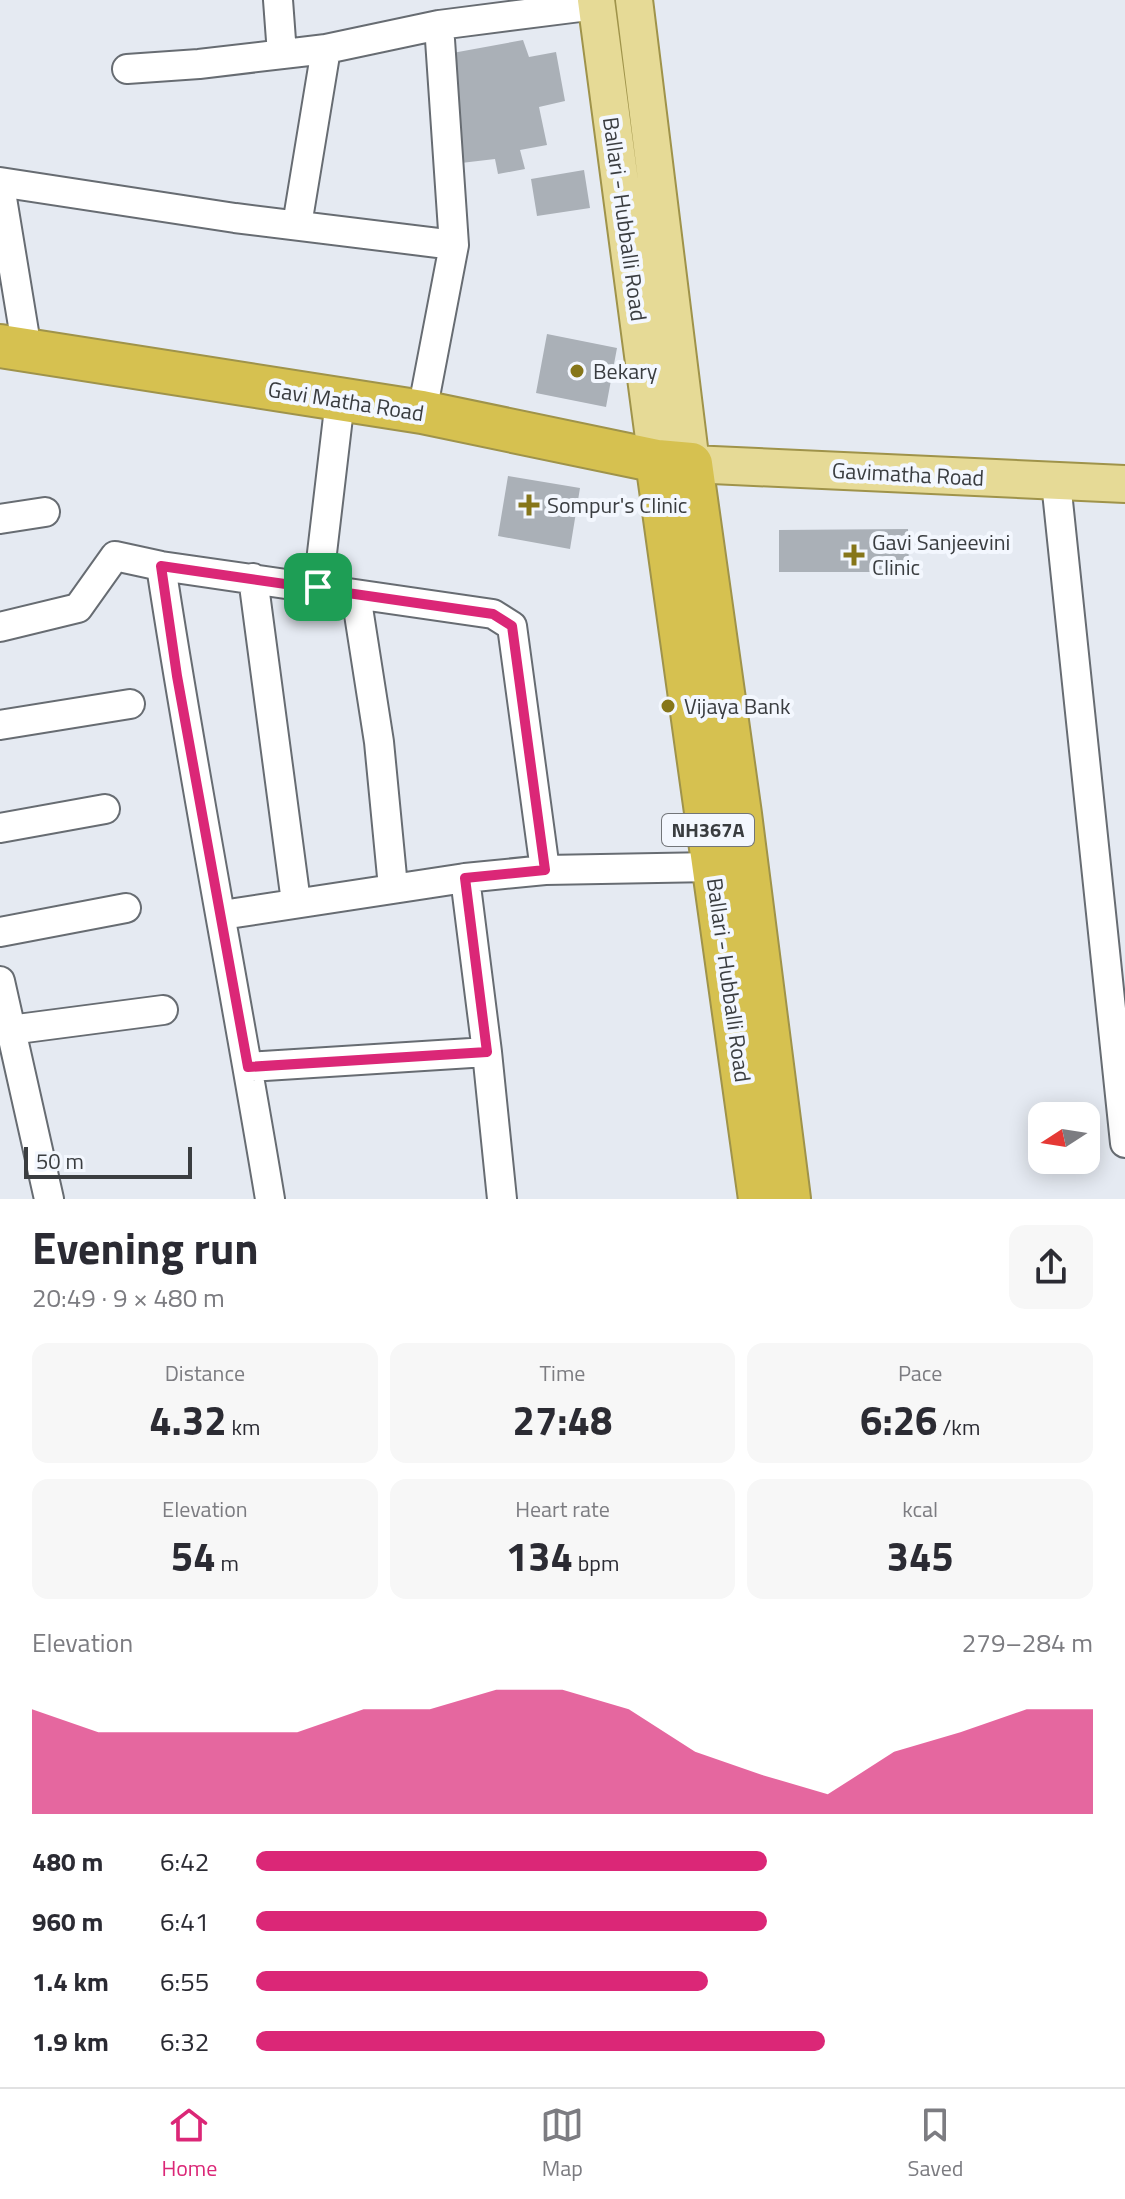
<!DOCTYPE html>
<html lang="en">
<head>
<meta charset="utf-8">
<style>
  :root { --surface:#fff; --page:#f7f7f7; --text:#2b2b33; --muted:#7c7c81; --line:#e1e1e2; --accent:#db2777 }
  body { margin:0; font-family:"Titillium Web",sans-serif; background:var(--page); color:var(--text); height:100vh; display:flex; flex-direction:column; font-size:30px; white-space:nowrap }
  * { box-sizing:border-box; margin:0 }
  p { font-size:26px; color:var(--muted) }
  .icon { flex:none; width:44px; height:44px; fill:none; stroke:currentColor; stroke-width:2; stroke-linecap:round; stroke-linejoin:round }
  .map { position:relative; height:1199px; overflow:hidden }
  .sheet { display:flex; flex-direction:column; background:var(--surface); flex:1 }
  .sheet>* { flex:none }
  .needle { width:52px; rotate:258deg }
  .tools { position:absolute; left:1028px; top:1102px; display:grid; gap:16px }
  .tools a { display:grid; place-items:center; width:72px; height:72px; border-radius:16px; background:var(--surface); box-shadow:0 4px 20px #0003; font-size:40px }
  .scale { position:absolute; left:24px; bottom:20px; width:168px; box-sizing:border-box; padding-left:8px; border:4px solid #3a3d40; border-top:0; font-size:22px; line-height:28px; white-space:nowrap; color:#3a3d40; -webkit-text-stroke:6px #f3f7fe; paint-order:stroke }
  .pin { position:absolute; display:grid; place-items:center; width:68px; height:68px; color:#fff; margin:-34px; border-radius:16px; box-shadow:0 4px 12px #0006 }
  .round { display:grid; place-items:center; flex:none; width:84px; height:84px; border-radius:16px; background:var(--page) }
  .head { display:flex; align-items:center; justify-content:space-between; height:136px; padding:0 32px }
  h1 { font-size:44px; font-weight:700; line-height:60px }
  .figures { display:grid; grid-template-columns:repeat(3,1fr); gap:12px; height:136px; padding:8px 32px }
  .figures div { display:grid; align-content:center; border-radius:16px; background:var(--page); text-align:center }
  .figures b { font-size:40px; font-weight:700 }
  .figures small { font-size:22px; font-weight:400 }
  .figures p { font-size:22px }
  .chart { height:224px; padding:16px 32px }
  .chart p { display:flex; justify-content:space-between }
  .chart svg { width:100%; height:144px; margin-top:8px; fill:var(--accent); opacity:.7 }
  ul { padding:0 32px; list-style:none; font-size:26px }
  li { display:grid; grid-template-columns:128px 96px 1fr; align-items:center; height:60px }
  li i { height:20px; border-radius:10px; background:var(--accent) }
  .dock { display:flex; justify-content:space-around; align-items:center; height:112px; border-top:2px solid var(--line); background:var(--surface); font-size:22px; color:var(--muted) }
  .dock a { display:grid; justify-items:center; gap:4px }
  .dock .active { color:var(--accent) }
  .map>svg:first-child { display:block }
  .building { fill:#aab0b7 }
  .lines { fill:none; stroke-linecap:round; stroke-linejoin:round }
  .minor-casing { stroke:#676c72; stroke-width:32 }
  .major-casing { stroke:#9f934a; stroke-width:40 }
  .highway-casing { stroke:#9f934a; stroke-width:46 }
  .minor { stroke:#fff; stroke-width:28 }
  .major { stroke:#e6da96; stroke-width:36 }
  .highway { stroke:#d6c150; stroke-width:42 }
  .route-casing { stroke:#fff; stroke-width:16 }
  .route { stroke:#db2777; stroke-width:10 }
  .poi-dot { fill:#86761a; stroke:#f3f7fe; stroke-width:3 }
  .labels { text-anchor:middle; stroke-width:8; stroke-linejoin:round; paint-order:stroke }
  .shield { fill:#f3f7fe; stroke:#727579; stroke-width:2 }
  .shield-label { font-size:20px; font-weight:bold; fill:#3a3d40 }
  .street-label { font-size:22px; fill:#3a3d40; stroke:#f3f7fe }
  .poi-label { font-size:22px; fill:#3a3d40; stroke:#f3f7fe; text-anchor:start }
</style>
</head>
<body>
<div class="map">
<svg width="1125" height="1199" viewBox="0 0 1125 1199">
  <rect width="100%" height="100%" fill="#e5eaf2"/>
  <path class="building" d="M523 40 529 57 556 52 565 101 539 107 547 145 520 150 525 169 498 174 495 159 461 163 447 54Z
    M584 170 590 208 537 216 531 179Z
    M547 334 617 348 606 407 536 393Z
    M508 476 580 488 570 549 498 536Z
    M908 529 909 572H779V530Z"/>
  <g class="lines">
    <g class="minor-casing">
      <path id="minor" d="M278 0 282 54
        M439 25 454 245
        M127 69 199 64 326 49 439 25 596 5
        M0 182 235 218 454 245 422 412
        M0 186 27 350
        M297 225 326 49
        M1056 482 1125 1143
        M0 519 45 512
        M161 566C193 777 235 988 270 1199
        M253 578 296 902
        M318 587 340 400
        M356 595 379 742 393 887
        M0 627 78 608 115 556 161 566 493 614 512 626 545 870
        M0 725 130 704
        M0 828 105 809
        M465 878 487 1052 502 1199
        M222 915 465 878 545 870 713 867
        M0 932 126 908
        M0 981 49 1199
        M10 1030 163 1010
        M248 1067 487 1052"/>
    </g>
    <g class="major-casing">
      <path id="major" d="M596 0 657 461
        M634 0 691 464 1125 484"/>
    </g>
    <g class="highway-casing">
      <path id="highway" d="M0 346 422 412 657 461 691 464 740 814 789 1199
        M657 461 760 1199"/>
    </g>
    <use href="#minor" class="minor"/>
    <use href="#major" class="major"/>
    <use href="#highway" class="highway"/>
  </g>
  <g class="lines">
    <g class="route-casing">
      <path id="route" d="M161 566 493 614 512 626 545 870 465 878 487 1052 248 1067 177 676Z"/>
    </g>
    <use href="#route" class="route"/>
  </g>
  <g class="poi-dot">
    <circle cx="577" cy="371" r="8"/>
    <path d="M525 493h8v8h8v8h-8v8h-8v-8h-8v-8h8z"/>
    <path d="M850 543h8v8h8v8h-8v8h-8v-8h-8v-8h8z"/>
    <circle cx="668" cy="706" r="8"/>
  </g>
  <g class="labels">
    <rect class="shield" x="662" y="814" width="92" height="32" rx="6"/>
    <g class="shield-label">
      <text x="708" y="837">NH367A</text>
    </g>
    <g class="street-label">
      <text transform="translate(625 219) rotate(82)" y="8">Ballari - Hubballi Road</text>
      <text transform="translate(346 401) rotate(9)" y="8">Gavi Matha Road</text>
      <text transform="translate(908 474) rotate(3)" y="8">Gavimatha Road</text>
      <text transform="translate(729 980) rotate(82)" y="8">Ballari - Hubballi Road</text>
    </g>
    <g class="poi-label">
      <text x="593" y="379">Bekary</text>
      <text x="547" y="513">Sompur's Clinic</text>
      <text x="872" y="550">Gavi Sanjeevini<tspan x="872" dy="25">Clinic</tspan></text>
      <text x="684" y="714">Vijaya Bank</text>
    </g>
  </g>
</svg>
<div class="tools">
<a><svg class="needle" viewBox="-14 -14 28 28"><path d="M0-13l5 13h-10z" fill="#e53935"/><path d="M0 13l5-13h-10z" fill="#7c7c81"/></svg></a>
</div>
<div class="scale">50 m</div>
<div class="pin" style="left:318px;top:587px;background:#1e9e55"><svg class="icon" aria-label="arrive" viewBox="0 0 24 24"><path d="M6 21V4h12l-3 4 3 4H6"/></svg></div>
</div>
<section class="sheet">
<div class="head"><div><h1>Evening run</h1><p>20:49 · 9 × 480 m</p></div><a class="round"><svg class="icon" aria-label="share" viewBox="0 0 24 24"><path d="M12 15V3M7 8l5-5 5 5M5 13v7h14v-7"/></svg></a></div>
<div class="figures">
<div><p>Distance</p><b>4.32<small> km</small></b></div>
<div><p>Time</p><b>27:48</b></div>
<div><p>Pace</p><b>6:26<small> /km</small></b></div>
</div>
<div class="figures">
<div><p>Elevation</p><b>54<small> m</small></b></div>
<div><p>Heart rate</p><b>134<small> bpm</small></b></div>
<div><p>kcal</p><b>345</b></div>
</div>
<div class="chart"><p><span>Elevation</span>279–284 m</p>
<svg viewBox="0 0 160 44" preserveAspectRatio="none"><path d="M0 44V12L10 19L20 19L30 19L40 19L50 12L60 12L70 6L80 6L90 12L100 25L110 32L120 38L130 25L140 19L150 12L160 12V44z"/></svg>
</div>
<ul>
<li><b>480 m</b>6:42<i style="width:61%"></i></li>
<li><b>960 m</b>6:41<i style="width:61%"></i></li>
<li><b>1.4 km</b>6:55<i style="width:54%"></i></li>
<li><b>1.9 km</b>6:32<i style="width:68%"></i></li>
</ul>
</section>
<nav class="dock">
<a class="active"><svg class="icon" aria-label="home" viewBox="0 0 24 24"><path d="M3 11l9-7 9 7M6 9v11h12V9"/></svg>Home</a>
<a><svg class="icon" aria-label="map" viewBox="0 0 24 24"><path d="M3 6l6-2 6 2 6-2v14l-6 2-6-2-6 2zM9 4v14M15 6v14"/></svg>Map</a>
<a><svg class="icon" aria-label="saved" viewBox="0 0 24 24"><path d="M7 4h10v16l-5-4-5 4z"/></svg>Saved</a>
</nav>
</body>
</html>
